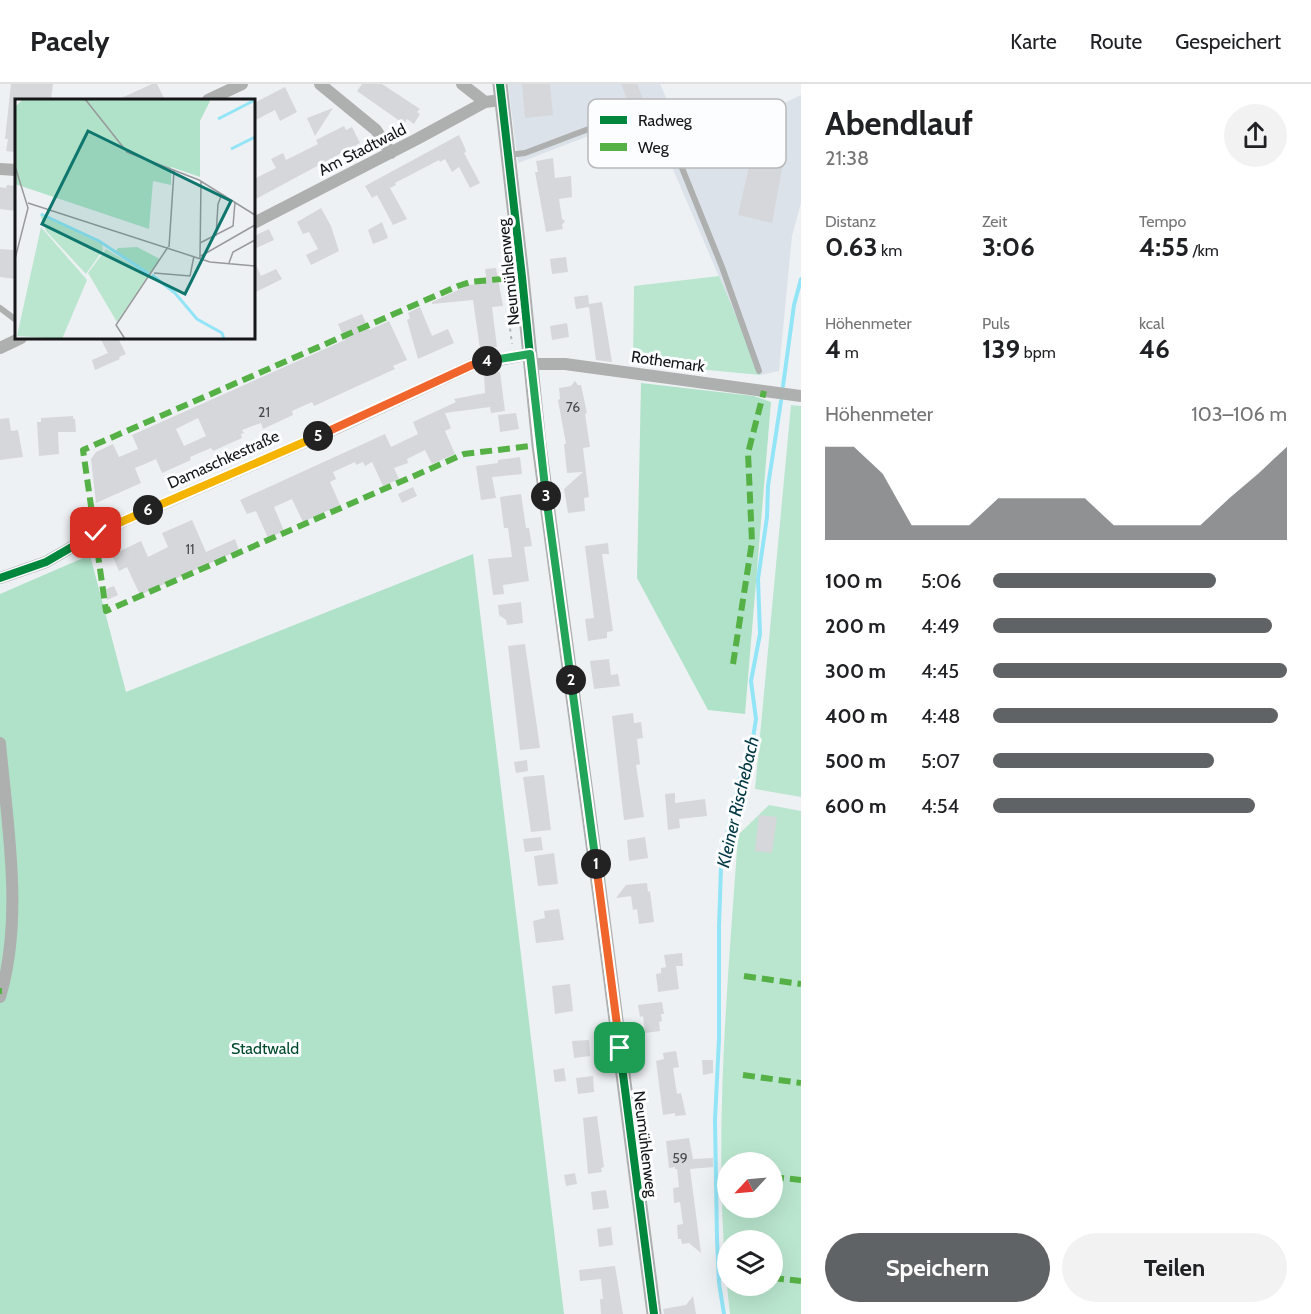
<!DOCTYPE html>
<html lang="de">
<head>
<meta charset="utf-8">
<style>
  :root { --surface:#fff; --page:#f2f2f2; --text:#202124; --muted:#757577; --line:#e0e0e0; --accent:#606365 }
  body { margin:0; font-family:Cabin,sans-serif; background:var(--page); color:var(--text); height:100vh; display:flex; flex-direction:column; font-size:22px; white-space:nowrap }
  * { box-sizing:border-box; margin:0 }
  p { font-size:20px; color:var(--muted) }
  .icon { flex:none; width:33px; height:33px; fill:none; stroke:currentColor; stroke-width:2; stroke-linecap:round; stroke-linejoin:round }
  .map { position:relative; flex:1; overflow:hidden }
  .side { display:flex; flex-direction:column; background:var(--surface); width:510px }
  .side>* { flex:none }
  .needle { width:39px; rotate:244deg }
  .fabs { position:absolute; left:717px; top:1068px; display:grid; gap:12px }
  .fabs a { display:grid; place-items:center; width:66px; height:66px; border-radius:50%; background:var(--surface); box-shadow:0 6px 24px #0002; font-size:30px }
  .pin { position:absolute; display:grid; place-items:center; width:51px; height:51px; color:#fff; margin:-26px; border-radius:12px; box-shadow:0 3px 9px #0006 }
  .km { position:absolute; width:30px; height:30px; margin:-15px; border-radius:50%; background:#222; color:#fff; font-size:16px; line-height:30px; text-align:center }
  .round { display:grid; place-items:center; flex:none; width:63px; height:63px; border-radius:32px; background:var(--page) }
  .head { display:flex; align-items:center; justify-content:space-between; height:102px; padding:0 24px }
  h1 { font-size:33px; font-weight:700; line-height:45px }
  .stats { display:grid; grid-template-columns:repeat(3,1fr); gap:9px; height:102px; padding:6px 24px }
  .stats div { display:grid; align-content:center }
  .stats b { font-size:26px; font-weight:700 }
  .stats small { font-size:16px; font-weight:400 }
  .stats p { font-size:16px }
  .chart { height:168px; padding:12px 24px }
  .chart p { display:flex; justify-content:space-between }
  .chart svg { width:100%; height:108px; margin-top:6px; fill:var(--accent); opacity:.7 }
  .primary-button { display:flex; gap:12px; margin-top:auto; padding:12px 24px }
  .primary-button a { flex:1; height:69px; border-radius:36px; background:var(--accent); color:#fff; font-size:24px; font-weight:700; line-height:69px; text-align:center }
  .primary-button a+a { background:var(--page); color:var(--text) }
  ul { padding:0 24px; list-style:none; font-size:20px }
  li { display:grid; grid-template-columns:96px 72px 1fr; align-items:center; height:45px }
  li i { height:15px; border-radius:8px; background:var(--accent) }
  header { display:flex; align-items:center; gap:36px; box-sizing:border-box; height:84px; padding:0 30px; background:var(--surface); border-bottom:2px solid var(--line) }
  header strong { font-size:28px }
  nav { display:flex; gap:33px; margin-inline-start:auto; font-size:21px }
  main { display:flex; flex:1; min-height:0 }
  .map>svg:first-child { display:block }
  .built { fill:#dce2ea }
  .green { fill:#bae6cf; fill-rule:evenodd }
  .forest { fill:#b0e2c9 }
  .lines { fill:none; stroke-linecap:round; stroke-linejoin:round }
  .stream { stroke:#92e4f7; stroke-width:4 }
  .building { fill:#d5d7da; fill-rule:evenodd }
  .path { stroke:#b2b4b4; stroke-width:2; stroke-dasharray:3 4.5; stroke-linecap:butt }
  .service { stroke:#aeafaf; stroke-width:6 }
  .minor { stroke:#aeafaf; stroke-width:12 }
  .tertiary { stroke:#aeafaf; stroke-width:15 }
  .quiet { stroke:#55b145; stroke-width:6; stroke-dasharray:12 6; stroke-linecap:butt }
  .cycleway-casing { stroke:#fcfdfe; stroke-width:11 }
  .cycleway { stroke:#00873e; stroke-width:8 }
  .split-1-casing { stroke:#fff; stroke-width:12 }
  .split-2-casing { stroke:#fff; stroke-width:12 }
  .split-3-casing { stroke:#fff; stroke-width:12 }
  .split-4-casing { stroke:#fff; stroke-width:12 }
  .split-5-casing { stroke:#fff; stroke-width:12 }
  .split-6-casing { stroke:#fff; stroke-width:12 }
  .split-7-casing { stroke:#fff; stroke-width:12 }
  .split-1 { stroke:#f0652b; stroke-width:8 }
  .split-2 { stroke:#22a559; stroke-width:8 }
  .split-3 { stroke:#22a559; stroke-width:8 }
  .split-4 { stroke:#22a559; stroke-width:8 }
  .split-5 { stroke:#f0652b; stroke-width:8 }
  .split-6 { stroke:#f5b400; stroke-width:8 }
  .split-7 { stroke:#f5b400; stroke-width:8 }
  .labels { text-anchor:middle; stroke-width:6; stroke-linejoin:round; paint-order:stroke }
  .number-label { font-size:14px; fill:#46484a }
  .street-label { font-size:16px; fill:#141618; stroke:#fcfdfe }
  .park-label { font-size:16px; fill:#004a2c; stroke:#fcfdfe }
  .water-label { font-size:18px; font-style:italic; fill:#003843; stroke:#fcfdfe }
  .inset-river { fill:none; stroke:#92e4f7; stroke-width:3 }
  .inset-road { fill:none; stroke:#97999c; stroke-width:1.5 }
  .view { fill:#0f766e; fill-opacity:0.15; stroke:#0f766e; stroke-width:3 }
  .inset-edge { fill:none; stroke:#141618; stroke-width:3 }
  .key { fill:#fcfdfe; stroke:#b6b8b9; stroke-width:1.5 }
  .key-label { font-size:16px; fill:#141618 }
</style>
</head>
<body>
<header>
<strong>Pacely</strong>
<nav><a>Karte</a><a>Route</a><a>Gespeichert</a></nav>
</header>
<main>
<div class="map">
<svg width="801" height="1230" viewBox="0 0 801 1230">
  <rect width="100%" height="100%" fill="#eef1f4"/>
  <path class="built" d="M508 0H660L689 64 801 11V119L792 152 779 287 761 291 649 29 518 79Z"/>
  <path class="green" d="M719 192 761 291 633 279 634 202Z
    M791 321 801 322V713L755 705Z
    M769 721 801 727V1230H730C711 1071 727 910 738 751ZM728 1078H772V1124H728ZM728 1156H772V1202H728Z"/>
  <path class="forest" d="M641 299 754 312 771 318 745 630 708 626 637 494Z
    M473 470 564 1230H0V510L90 471 126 608Z"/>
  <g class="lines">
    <path class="stream" d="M783 302 794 221 801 195
      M724 1230 719 1199 717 1155 715 1036 719 955V843L721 783 728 745 741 689 752 660 756 635 751 597 760 550 758 495 767 433 768 402 781 317"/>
  </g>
  <path class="building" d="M11 0H53L51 16H16V68L6 67 8 55H5Z
    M152 0H157L165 16H117Z
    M362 0H382L420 25 417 28 420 30 414 40 407 35 404 40 357 7Z
    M522 0H550L553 31 525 34Z
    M621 0H637L643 15 629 20Z
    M285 3 297 28 280 37 275 26 254 37V19Z
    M333 24 315 52 307 34Z
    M344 42 346 46 352 43 360 59 254 116V95L276 84 271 75 283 69 286 76 318 60 316 56Z
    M459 51 465 64 466 68 464 69 480 99 470 104 459 83 452 88 445 75 440 78 439 76 395 99 396 101 390 104 407 135 393 141 377 111 372 114 365 102Z
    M553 74 555 94 571 92 572 113 559 115 562 135 565 137 562 141 563 145 546 148 535 88H538L536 77Z
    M751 74 783 80 772 139 738 131Z
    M7 101 16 102V127L0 125V103L6 104Z
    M321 124 331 142 339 167 311 181 306 171 318 165 309 148 303 150 297 138Z
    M382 138 388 154 373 160 368 146Z
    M269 145 274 156 254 165V152Z
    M0 165 14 166V174L16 175 15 195 0 193Z
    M566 173 568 188 552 190 550 175Z
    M254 176 261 192 276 185 282 195 254 209Z
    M496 184 503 222 492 223 497 263 480 265 473 216 432 220V218L469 201 487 199 485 185Z
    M588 211 589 220 602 218 612 278 596 276 589 223 576 225 574 213Z
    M420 223 432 252 448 245 454 259 418 275 407 236 410 234 408 229Z
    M362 230 369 246 389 237 407 276 393 282 395 285 314 322 312 318 292 327 293 331 263 345 261 339 242 346 244 349 241 350 242 354 213 367 211 364 190 373 191 376 162 389 156 375 145 380 135 384 141 399 96 419 91 375 96 368 113 360 119 373 138 365 132 351 345 256 338 240ZM198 334 206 352 184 362 176 345Z
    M567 239 569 253 552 256 550 242Z
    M100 254H118L126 270 119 273 120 275 95 286 92 276 108 269Z
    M500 288 505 327 491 329 490 323 445 329 451 344 445 347 455 370 432 380 425 366 407 375 408 379 394 384 399 395 383 402 372 378 365 382 363 378 356 381 355 378 333 388 336 395 330 398 340 421 303 438 292 415 274 423 284 447 268 454 256 427 247 430 240 416 385 350 391 363 418 350 413 338 456 318 454 315 485 309 484 290Z
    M575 297 578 301H581L587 329 585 330 590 363 583 364 589 413 584 414 585 427 568 429 564 405 583 388 567 389 564 360H566L558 316 560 315 559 304 571 302Z
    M516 329 519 345 500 348 498 331Z
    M73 332V335H75L76 348H58L59 370 39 372 37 338H41V334Z
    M9 334 11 347 18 346 23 373 0 376V335Z
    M520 373 522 390 492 393 496 414 481 416 476 382 498 379V376Z
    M413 403 417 412 402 419 398 410Z
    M521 410 526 444H529L532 462 524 463 529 497 503 501 504 510 493 511 488 475 512 473 508 444H504L500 413Z
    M192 436 206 468 235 455 239 466 140 511 127 483 119 487 112 471 141 457 148 473 168 463 162 449Z
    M608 459 609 470H602L613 547 607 548V554L588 557 585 535 594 534 585 462Z
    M114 502 118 511 107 516 106 505Z
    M521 518 523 539 507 541 506 536 499 531 498 521Z
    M525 560 540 664 520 666 508 562Z
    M609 575 611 591 618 590 620 602 594 605 590 577Z
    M633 629 634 639 641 638 643 654 637 655 640 680 636 681 644 733 624 736 612 632Z
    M527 676 528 687 516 689 514 678Z
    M544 691 551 746 531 748 523 693Z
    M675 709V719L705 715 707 732 679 735 680 744 668 746 665 710Z
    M759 731 777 733 772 769 755 767Z
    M541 753 543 766 525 768 523 755Z
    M645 753 648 774 629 777 627 756Z
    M554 769 558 800 538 802 534 772Z
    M647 799 648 808 650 807 654 838 639 840 637 825 633 826 631 812 616 814 626 801Z
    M559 825 564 856 536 859 533 837 545 834 544 827Z
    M682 869 683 882H676L679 905 658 908 656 890 661 889V884L666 883 664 871Z
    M570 900 573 927 555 930 552 902Z
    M662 918 664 930H661L662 937 659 938 660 947 645 949 643 932 640 933 638 921Z
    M589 956 590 972 574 974 572 957Z
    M676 967 679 983 673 984 677 1010 681 1009 686 1031 675 1032V1029L663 1031 656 977 664 975 663 969Z
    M702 976H713V989L703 991Z
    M564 984 566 997 555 998 553 986Z
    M593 992 594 1008 578 1010 576 994Z
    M597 1032 604 1083 601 1084 602 1088 588 1090 583 1034Z
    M689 1054 693 1075 713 1074V1083L690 1085 701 1169 689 1159 682 1160 681 1155H678L677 1141 683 1140 680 1118 674 1119 673 1104 679 1103 677 1085H675V1083L669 1084 666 1057Z
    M575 1089 577 1100 566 1102 564 1091Z
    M606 1106 609 1124 593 1126 591 1108Z
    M611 1143 613 1161 599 1163 597 1145Z
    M615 1182 623 1230H601L600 1215H603L601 1195 580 1197 579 1186Z
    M693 1212 696 1230H664L663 1225 686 1221Z"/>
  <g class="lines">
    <path class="path" d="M507 195 509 216
      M511 230 509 236 512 260"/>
    <path class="service" d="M509 71 525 69 647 23 659 27 722 183 759 287
      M0 224 16 236"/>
    <path class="minor" d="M320 0 376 46 391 69
      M462 0 485 18
      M208 16 242 0
      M0 85 16 86
      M254 139 417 55 485 18 502 16
      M0 264 21 254
      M531 280H565L801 312
      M0 494 46 478 96 449 337 344 472 281 530 270
      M0 659C7 739 24 834 0 913"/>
    <path class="tertiary" d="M500 0 522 193 539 361 601 820 654 1230"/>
    <path class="quiet" d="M522 193 470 198 458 202 83 366 106 527 464 370 539 361
      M733 580 752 458 748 369 764 307
      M744 892 801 900
      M0 907H2
      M743 991 801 999
      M772 1093 801 1096
      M772 1194 801 1197"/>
    <g class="cycleway-casing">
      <path id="cycleway" d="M500 0 522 193 539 361 601 820 654 1230
        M0 494 46 478 96 449 337 344 472 281 530 270"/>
    </g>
    <use href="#cycleway" class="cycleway"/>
  </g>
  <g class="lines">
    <g class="split-1-casing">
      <path id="split-1" d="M596 780 620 964"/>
    </g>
    <g class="split-2-casing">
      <path id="split-2" d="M571 596 596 780"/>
    </g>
    <g class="split-3-casing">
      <path id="split-3" d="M546 412 571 596"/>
    </g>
    <g class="split-4-casing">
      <path id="split-4" d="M487 277 530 270 546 412"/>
    </g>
    <g class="split-5-casing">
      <path id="split-5" d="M318 352 472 281 487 277"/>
    </g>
    <g class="split-6-casing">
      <path id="split-6" d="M148 426 318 352"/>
    </g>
    <g class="split-7-casing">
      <path id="split-7" d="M96 449 148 426"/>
    </g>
    <use href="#split-1" class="split-1"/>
    <use href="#split-2" class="split-2"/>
    <use href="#split-3" class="split-3"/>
    <use href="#split-4" class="split-4"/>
    <use href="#split-5" class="split-5"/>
    <use href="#split-6" class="split-6"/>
    <use href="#split-7" class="split-7"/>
  </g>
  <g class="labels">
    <g class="number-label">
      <text x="573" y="328">76</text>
      <text x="264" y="333">21</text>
      <text x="190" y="470">11</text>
      <text x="680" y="1079">59</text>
    </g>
    <g class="street-label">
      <text transform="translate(362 65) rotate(-27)" y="6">Am Stadtwald</text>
      <text transform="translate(508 188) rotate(-96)" y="6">Neumühlenweg</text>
      <text transform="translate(668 277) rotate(8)" y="6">Rothemark</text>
      <text transform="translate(223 375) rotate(-24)" y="6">Damaschkestraße</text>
      <text transform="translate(646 1060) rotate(83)" y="6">Neumühlenweg</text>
    </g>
    <g class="park-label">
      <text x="265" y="970">Stadtwald</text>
    </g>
    <g class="water-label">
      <text transform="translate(738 718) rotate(-77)" y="6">Kleiner Rischebach</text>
    </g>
  </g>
  <g transform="translate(15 15)">
    <rect width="240" height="240" fill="#eef1f4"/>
    <path d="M25 115 87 145 88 151 71 175 31 132ZM26 128 72 181 47 240 2 237ZM91 150 134 176 102 223 73 174Z" fill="#bae6cf"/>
    <path d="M8 0H196L185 22V78L156 68V86L138 82 134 130 0 85V8ZM122 148 145 160 135 174 100 153 103 149Z" fill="#b0e2c9"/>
    <path class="inset-river" d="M203 20 240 1M216 50 240 38M26 115 84 142 134 175M137 176 160 194 182 220 207 234 209 240"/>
    <path class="inset-road" d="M70 0 112 53 184 81 240 116M0 67 13 109 0 160M13 104 195 163 240 167M201 137 203 105 207 95M185 144 218 127 220 103M154 148 159 72M186 157 240 126M185 159 186 82M214 164 218 153 240 141M139 174 175 177 179 157M110 240 101 226 153 148"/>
    <path class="view" d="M73 32 216 102 170 195 27 125Z"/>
    <rect width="240" height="240" class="inset-edge"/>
  </g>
  <rect x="588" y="15" width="198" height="69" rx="9" class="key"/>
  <rect x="600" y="32" width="27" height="8" fill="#00873e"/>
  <rect x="600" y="59" width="27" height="8" fill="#55b145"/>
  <g class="key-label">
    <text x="638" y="42">Radweg</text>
    <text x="638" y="69">Weg</text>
  </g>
</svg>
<div class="fabs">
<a><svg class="needle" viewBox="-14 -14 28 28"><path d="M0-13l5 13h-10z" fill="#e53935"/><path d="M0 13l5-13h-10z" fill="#757577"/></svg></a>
<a><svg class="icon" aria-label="layers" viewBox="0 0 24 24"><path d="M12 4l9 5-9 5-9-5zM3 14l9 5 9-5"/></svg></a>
</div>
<div class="pin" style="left:620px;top:964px;background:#1e9e55"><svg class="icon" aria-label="arrive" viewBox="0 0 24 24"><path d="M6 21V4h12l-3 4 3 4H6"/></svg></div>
<div class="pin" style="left:96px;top:449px;background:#d93025"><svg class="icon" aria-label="check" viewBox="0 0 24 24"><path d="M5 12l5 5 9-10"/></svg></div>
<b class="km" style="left:596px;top:780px">1</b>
<b class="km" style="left:571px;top:596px">2</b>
<b class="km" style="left:546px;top:412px">3</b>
<b class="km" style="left:487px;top:277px">4</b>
<b class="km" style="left:318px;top:352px">5</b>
<b class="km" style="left:148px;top:426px">6</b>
</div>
<section class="side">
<div class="head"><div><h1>Abendlauf</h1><p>21:38</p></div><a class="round"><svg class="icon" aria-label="share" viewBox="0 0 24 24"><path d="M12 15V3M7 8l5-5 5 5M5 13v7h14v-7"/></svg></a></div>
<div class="stats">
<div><p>Distanz</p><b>0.63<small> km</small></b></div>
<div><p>Zeit</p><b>3:06</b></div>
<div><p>Tempo</p><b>4:55<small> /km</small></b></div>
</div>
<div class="stats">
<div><p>Höhenmeter</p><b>4<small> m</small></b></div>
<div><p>Puls</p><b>139<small> bpm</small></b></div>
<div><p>kcal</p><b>46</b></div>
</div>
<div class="chart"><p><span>Höhenmeter</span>103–106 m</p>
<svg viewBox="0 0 160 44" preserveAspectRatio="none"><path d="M0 44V6L10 6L20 17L30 38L40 38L50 38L60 27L70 27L80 27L90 27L100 38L110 38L120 38L130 38L140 27L150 17L160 6V44z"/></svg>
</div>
<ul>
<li><b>100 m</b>5:06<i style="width:76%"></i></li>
<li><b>200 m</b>4:49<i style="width:95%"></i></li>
<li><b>300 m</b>4:45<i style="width:100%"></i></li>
<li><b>400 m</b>4:48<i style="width:97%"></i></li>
<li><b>500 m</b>5:07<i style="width:75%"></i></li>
<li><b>600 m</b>4:54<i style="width:89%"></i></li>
</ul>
<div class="primary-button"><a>Speichern</a><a>Teilen</a></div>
</section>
</main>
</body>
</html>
